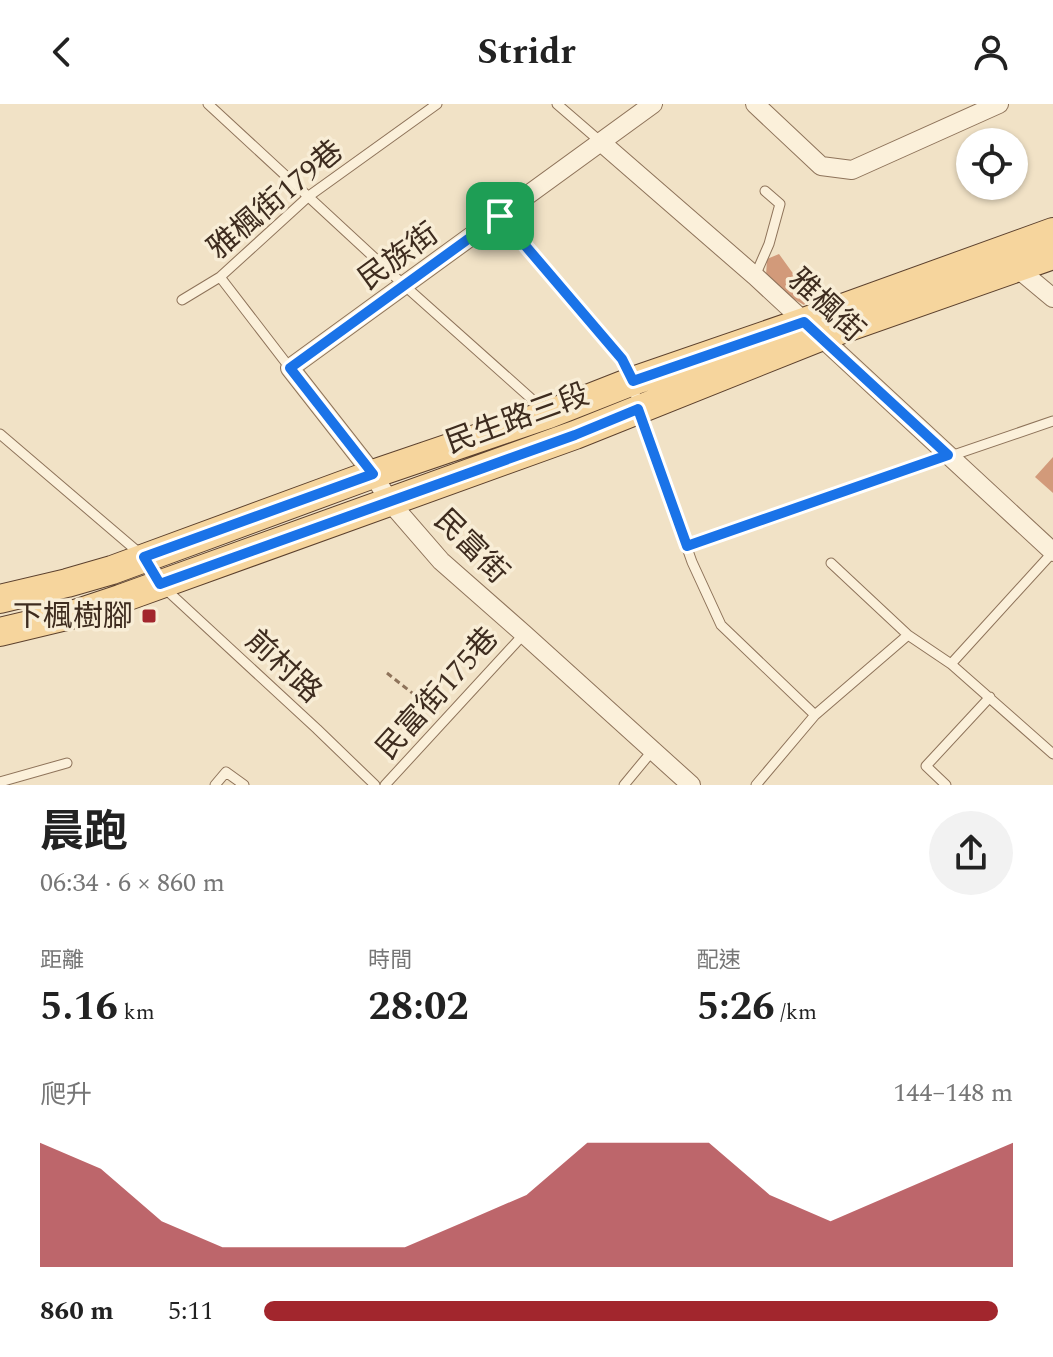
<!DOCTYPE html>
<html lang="zh-TW">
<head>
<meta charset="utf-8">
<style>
  :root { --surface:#fff; --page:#f2f2f2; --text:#222; --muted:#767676; --accent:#a2262d }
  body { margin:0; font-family:Spectral,"Noto Sans TC",serif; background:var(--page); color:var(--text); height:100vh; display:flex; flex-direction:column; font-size:30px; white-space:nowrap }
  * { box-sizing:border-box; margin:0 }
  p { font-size:26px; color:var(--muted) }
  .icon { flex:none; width:44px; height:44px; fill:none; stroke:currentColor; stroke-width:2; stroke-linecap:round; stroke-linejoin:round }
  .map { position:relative; height:681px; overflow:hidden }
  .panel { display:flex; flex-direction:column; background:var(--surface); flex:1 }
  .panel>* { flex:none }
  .tools { position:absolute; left:956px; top:24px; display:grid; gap:16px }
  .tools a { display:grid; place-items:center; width:72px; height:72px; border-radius:50%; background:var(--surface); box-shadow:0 2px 6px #0004; font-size:40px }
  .pin { position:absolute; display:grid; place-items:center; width:68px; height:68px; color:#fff; margin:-34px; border-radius:16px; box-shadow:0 4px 12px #0006 }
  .round { display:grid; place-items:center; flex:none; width:84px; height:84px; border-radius:42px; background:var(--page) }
  .head { display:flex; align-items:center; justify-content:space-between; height:136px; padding:0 40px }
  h1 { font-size:44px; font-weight:700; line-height:60px }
  .figures { display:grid; grid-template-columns:repeat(3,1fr); gap:12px; height:136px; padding:8px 40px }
  .figures div { display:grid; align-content:center }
  .figures b { font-size:40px; font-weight:700 }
  .figures small { font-size:22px; font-weight:400 }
  .figures p { font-size:22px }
  .chart { height:224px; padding:16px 40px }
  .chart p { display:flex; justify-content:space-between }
  .chart svg { width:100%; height:144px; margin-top:8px; fill:var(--accent); opacity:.7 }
  ul { padding:0 40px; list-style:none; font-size:26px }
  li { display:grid; grid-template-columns:128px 96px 1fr; align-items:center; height:60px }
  li i { height:20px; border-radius:10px; background:var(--accent) }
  header { display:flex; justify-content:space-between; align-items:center; height:104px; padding:0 40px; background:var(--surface); font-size:36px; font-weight:700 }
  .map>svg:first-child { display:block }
  .building { fill:#d29a7a }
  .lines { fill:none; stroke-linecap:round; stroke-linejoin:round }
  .service-casing { stroke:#8e735a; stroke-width:11 }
  .minor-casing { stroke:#8e735a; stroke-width:20 }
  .primary-casing { stroke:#5c412e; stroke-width:30 }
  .path { stroke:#8e735a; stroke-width:3; stroke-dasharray:6 4; stroke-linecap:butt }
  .service { stroke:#fbf0da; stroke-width:9 }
  .minor { stroke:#fbf0da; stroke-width:18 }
  .primary { stroke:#f6d59d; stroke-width:28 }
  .route-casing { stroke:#fff; stroke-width:16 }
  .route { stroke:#1a73e8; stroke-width:10 }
  .poi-dot { fill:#a2262d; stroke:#f8edd6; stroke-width:3 }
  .labels { text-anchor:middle; stroke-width:7; stroke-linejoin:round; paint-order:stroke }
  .street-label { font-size:30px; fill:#3e2c1f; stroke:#f8edd6 }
  .poi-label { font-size:30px; fill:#3e2c1f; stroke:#f8edd6; text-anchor:end }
</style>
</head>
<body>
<header><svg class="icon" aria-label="back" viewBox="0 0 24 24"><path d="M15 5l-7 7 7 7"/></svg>Stridr<svg class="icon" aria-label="person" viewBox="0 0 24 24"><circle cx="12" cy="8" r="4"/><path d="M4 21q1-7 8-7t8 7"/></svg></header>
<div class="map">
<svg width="1053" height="681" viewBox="0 0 1053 681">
  <rect width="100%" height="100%" fill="#f1e2c6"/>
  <path class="building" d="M779 150 810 193 804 201 787 191 766 172 767 155Z
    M1053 353V389L1035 373Z"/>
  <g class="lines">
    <g class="service-casing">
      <path id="service" d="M208 0 405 182 544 306
        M557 0 602 39
        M500 112 622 255 633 277 638 305 692 458 721 521 815 611
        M755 172 769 140 780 100 765 87
        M220 173 290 264
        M182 196 220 173 309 92 437 0
        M0 330 144 453 160 480 317 625 375 681
        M687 442 1053 317
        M831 459 908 531
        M951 560 1053 448
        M0 678 67 659
        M215 681 226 668 244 681
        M385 681 524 530
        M624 681 653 646
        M756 681 815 611 908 531 951 560 1053 650
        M946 681 926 662 990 593"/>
    </g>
    <g class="minor-casing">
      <path id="minor" d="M653 0 290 264 373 370 389 397 441 457 524 530 691 681
        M755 0 821 62 852 66 999 0
        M602 39 755 172 1053 448
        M1017 164 1053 194"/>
    </g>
    <g class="primary-casing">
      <path id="primary" d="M0 495 67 479 112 466 373 370 549 310 633 277 804 218 1053 128
        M0 528 75 510 120 495 575 331 820 233 1053 151"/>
    </g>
    <path class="path" d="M387 569 436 608"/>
    <use href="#service" class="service"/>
    <use href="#minor" class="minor"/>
    <use href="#primary" class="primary"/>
  </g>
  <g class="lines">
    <g class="route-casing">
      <path id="route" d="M500 112 622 255 633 277 804 218 948 351 687 442 638 305 575 331 160 480 144 453 373 370 290 264Z"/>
    </g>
    <use href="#route" class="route"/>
  </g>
  <rect class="poi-dot" x="141" y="504" width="16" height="16" rx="4"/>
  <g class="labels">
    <g class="street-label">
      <text transform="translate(275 95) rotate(-40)" y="10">雅楓街179巷</text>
      <text transform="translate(398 152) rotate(-36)" y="10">民族街</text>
      <text transform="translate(827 201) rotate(43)" y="10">雅楓街</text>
      <text transform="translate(517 314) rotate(-20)" y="10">民生路三段</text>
      <text transform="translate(472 442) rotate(45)" y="10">民富街</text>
      <text transform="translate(284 562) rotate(43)" y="10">前村路</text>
      <text transform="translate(437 589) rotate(-48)" y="10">民富街175巷</text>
    </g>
    <g class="poi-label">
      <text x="133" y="522">下楓樹腳</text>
    </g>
  </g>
</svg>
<div class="tools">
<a><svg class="icon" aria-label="locate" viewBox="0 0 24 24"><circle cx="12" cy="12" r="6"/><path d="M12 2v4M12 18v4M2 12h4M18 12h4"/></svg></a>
</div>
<div class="pin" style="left:500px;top:112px;background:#1e9e55"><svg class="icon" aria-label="arrive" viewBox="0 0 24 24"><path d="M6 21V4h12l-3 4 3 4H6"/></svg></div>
</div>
<section class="panel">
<div class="head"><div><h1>晨跑</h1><p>06:34 · 6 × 860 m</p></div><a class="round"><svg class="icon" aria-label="share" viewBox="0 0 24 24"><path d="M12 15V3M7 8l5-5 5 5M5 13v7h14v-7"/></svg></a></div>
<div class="figures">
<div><p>距離</p><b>5.16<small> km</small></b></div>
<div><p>時間</p><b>28:02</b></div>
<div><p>配速</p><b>5:26<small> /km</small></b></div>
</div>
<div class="chart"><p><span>爬升</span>144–148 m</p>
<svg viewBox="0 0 160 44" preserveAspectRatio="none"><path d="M0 44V6L10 14L20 30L30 38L40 38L50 38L60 38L70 30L80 22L90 6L100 6L110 6L120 22L130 30L140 22L150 14L160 6V44z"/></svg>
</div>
<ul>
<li><b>860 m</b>5:11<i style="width:98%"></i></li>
</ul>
</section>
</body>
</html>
